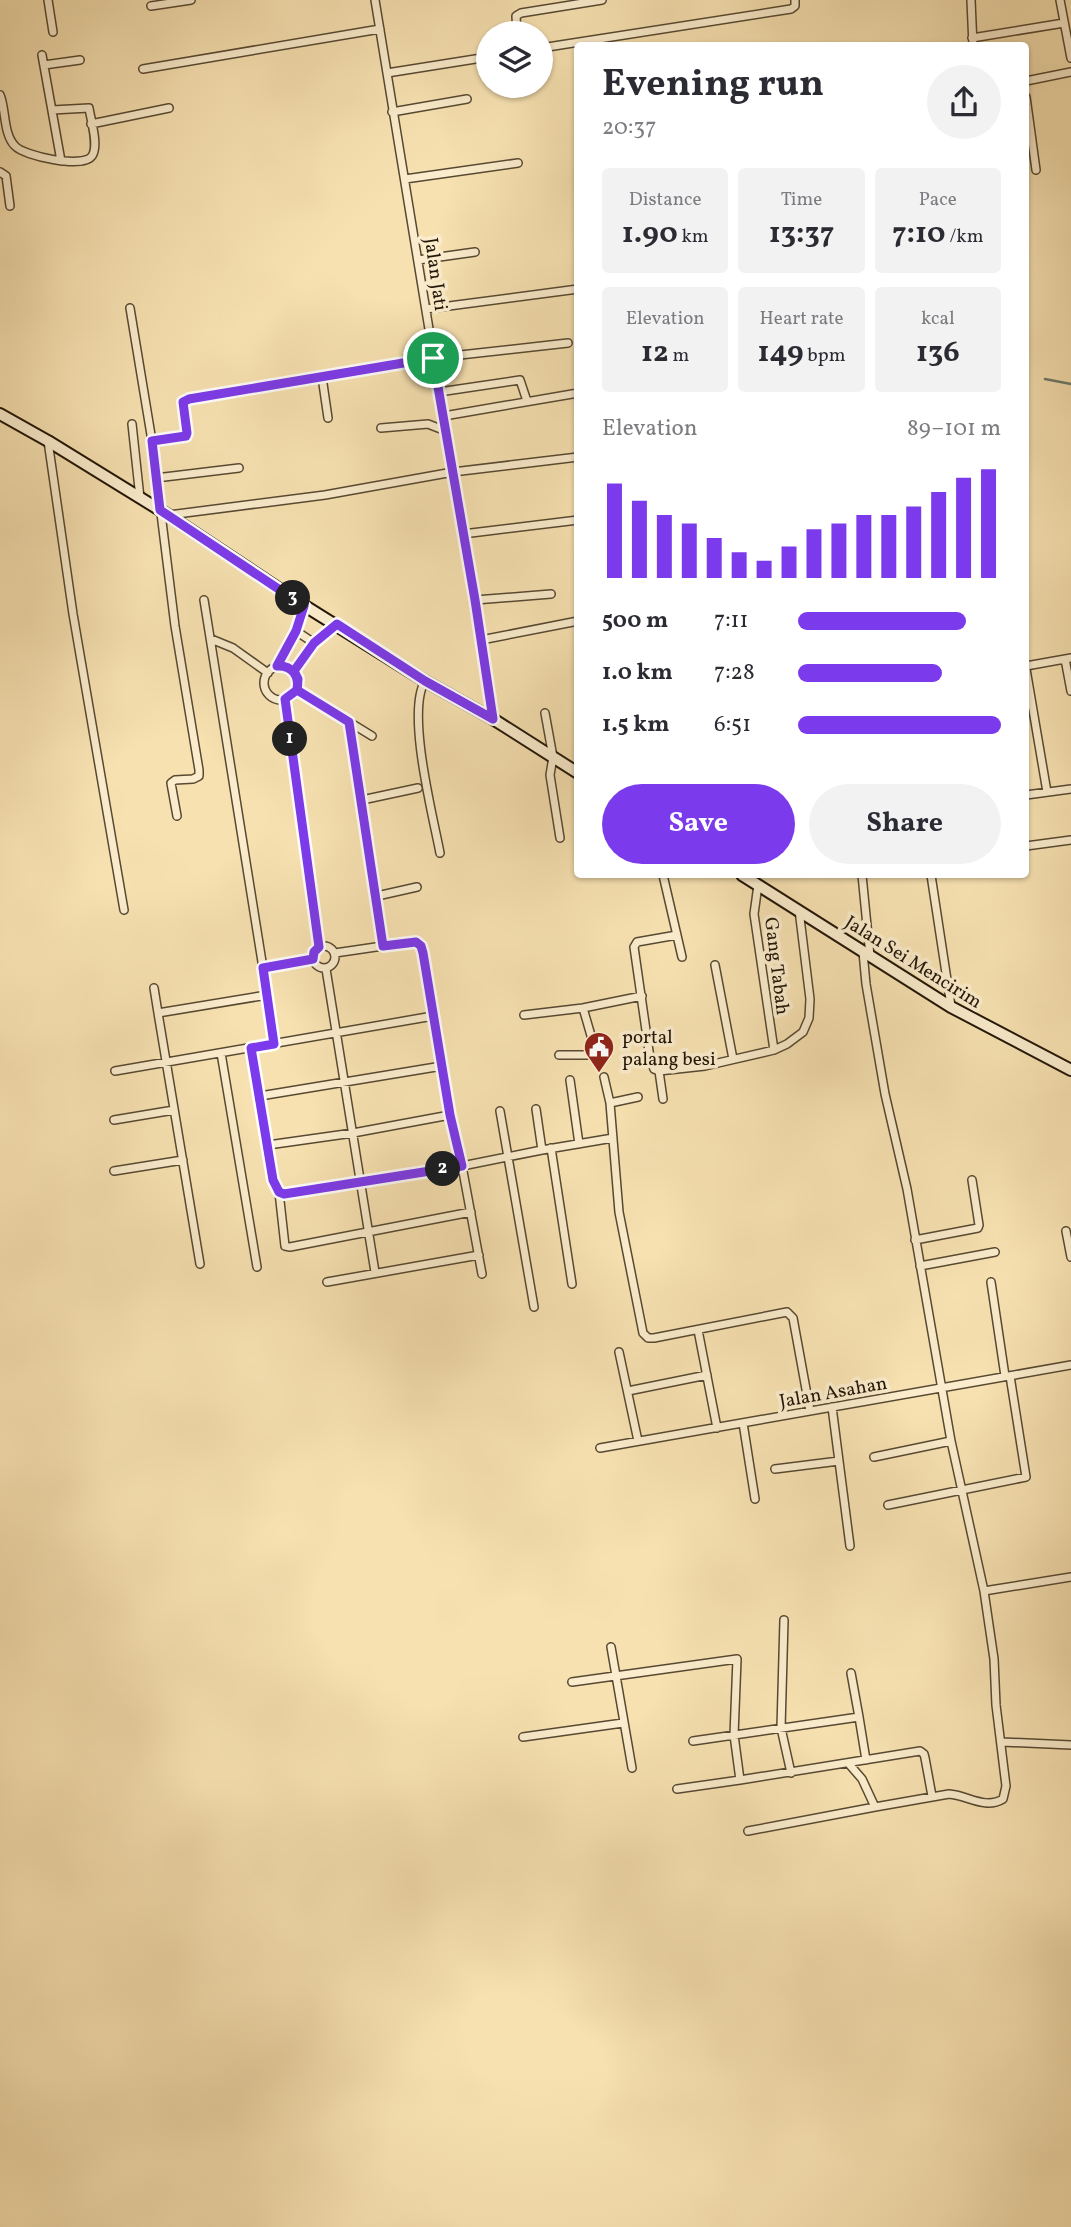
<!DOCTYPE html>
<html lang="en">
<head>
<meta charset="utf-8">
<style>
  :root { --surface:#fff; --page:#f2f2f3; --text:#2b2b33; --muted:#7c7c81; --accent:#7c3aed }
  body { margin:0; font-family:Vollkorn,serif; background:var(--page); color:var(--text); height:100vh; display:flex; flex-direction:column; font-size:26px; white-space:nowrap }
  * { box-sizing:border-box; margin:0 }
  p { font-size:23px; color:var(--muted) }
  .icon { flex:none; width:38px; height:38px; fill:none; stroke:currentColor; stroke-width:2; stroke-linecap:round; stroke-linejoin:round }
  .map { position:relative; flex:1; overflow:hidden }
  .panel { position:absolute; left:574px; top:42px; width:455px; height:836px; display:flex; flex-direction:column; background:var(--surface); border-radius:7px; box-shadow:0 2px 5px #0004 }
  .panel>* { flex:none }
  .buttons { position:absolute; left:476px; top:21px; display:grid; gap:14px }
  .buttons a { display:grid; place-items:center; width:77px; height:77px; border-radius:50%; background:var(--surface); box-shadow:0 2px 5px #0004; font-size:35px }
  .pin { position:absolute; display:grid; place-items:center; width:60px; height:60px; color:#fff; margin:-30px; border:4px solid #fff; border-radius:50%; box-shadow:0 2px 7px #0007 }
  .km { position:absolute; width:35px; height:35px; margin:-18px; border-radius:50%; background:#222; color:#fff; font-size:19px; line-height:35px; text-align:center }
  .round { display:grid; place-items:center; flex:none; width:74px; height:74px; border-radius:37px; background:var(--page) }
  .overview { display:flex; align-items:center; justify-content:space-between; height:119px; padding:0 28px }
  h1 { font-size:38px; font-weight:700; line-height:52px }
  .stats { display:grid; grid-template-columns:repeat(3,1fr); gap:10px; height:119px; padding:7px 28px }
  .stats div { display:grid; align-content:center; border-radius:7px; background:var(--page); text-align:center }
  .stats b { font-size:30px; font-weight:700 }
  .stats small { font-size:19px; font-weight:400 }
  .stats p { font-size:19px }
  .chart { height:196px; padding:14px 28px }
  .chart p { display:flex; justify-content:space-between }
  .chart svg { width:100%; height:126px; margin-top:7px; stroke:var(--accent); stroke-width:6 }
  .action { display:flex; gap:14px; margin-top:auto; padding:14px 28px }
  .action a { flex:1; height:80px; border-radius:42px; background:var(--accent); color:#fff; font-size:28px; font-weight:700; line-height:80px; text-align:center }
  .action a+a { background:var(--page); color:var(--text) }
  ul { padding:0 28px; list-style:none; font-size:23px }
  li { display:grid; grid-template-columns:112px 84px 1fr; align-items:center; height:52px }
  li i { height:18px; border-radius:9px; background:var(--accent) }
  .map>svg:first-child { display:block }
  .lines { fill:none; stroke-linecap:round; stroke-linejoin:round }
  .stream { stroke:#6c7a6c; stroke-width:2.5 }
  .street-casing { stroke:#574932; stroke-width:10 }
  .secondary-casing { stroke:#221607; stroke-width:14 }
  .street { stroke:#faeccc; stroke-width:7 }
  .secondary { stroke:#faeccc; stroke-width:10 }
  .route-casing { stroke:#fff; stroke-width:14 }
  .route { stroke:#7c3aed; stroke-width:9 }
  .labels { text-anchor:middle; stroke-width:7; stroke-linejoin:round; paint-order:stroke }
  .street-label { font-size:19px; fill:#221607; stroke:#faeccc }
  .poi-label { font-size:19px; fill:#221607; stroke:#faeccc; text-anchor:start }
</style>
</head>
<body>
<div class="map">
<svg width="1071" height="2227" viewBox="0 0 1071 2227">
  <rect width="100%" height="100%" fill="#f7e1b1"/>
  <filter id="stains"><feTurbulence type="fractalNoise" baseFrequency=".00286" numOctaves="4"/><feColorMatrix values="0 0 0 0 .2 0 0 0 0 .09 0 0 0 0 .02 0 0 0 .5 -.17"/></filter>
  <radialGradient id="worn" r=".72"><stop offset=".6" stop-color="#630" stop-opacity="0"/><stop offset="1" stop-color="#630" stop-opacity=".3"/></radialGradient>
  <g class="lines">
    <path class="stream" d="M1045 379 1071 384"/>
    <g class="street-casing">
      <path id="street" d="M48 0 53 32
        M375 0 493 719
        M971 0 973 46
        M1060 0 1071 58
        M151 6 191 0
        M517 33 516 16 521 13 602 0
        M972 38 1064 23
        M541 48 791 9 795 6V0
        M42 55 61 161
        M44 65 80 60
        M143 69 380 29
        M387 73 488 57
        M1026 81 1071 72
        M0 95C6 109 3 134 15 146 24 156 83 169 92 156 99 146 91 121 89 108L52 110
        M1026 97 1036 170
        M392 112 467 99
        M91 124 169 108
        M0 172 6 176 10 206
        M405 179 518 163
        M418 260 475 252
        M130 308 152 441 175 626 199 770V776L193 779 175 780 171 783 177 816
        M426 309 578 289
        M322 377 328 418
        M439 392 520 380 527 401
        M444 416 578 393
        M132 424 140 498
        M381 428 428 424 446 431
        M48 441 73 614 124 910
        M152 441 186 436 187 433 183 402 189 399 433 358 568 343
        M156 478 239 468
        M169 515 325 495 453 472 578 457
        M463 534 578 520
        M204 600 263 968 313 959
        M475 600 551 594
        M296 631 314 643
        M211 639 233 648 268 673
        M481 640 578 621
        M1065 659 1071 691
        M277 666 296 631 305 606
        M1026 666 1071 658
        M264 683a17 17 0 1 1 34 0a17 17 0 1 1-34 0Z
        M1026 669 1047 792
        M294 671 314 643 337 624
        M425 681C406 712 433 816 440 853
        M297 690 372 736
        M285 699 319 947
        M545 713 553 757 550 775 560 838
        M349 721 383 946
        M1026 795 1071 789
        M362 800 418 788
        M1026 846 1071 840
        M663 875 682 957
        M862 875 870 956
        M931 875 951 1006
        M758 885 754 914 774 1050
        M377 896 417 887
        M313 957a11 11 0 1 1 22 0a11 11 0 1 1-22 0Z
        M335 953 410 942H416L421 946 450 1115 462 1166 482 1274
        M715 965 733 1059
        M263 968 274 1044
        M326 969 375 1272
        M154 988 158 1013
        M524 1015 583 1008 642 996
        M251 1048 273 1180 279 1192 285 1246 290 1247 471 1212
        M221 1053 257 1267
        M559 1055H594L592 1039 583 1008
        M115 1071 433 1016
        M659 1071 705 1066 774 1050 787 1044 803 1032 809 1018 810 999 799 910
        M604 1077 610 1103 619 1212 643 1333 648 1338H654L787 1312 793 1318 810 1411
        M570 1080 579 1144
        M260 1096 442 1066
        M663 1099 659 1071 654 1069 650 1058 634 947 637 942 677 935
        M610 1103 638 1097
        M536 1109 542 1150
        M500 1111 534 1307
        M114 1120 174 1110
        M268 1145 353 1133 450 1115
        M551 1148 572 1284
        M114 1171 183 1160
        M279 1192 289 1193 462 1166 542 1150 613 1138
        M1066 1231 1071 1257
        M915 1240 978 1228 979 1225 972 1180
        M200 1264 158 1013 267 995
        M920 1266 995 1252
        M327 1282 479 1255
        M991 1282 1005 1376
        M698 1330 717 1428
        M619 1352 638 1441
        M628 1391 707 1375
        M832 1407 850 1546
        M743 1423 755 1499
        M600 1448 1071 1365
        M874 1457 951 1441
        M775 1469 839 1461
        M888 1505 1026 1477 1010 1376
        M984 1591 1071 1577
        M784 1620 781 1728 791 1773
        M611 1647 632 1768
        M851 1673 859 1717
        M572 1682 737 1659 734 1735 740 1780 920 1751 924 1754 925 1758 932 1796
        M523 1737 623 1723
        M693 1741 859 1717 866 1760
        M1002 1742 1071 1745
        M849 1764 862 1779 875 1807 949 1794C967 1795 985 1810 1003 1799L1006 1786 996 1705 994 1659 984 1591 951 1441 907 1189 885 1094 866 984 863 952
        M677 1789 740 1780
        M748 1831 875 1807"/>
    </g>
    <g class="secondary-casing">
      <path id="secondary" d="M0 414 48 441 168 515 305 606 425 681 493 719 578 773
        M742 875 951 1007 1071 1070"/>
    </g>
    <use href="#street" class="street"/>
    <use href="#secondary" class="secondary"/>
  </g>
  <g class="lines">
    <g class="route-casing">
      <path id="route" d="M433 358 475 600 493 719 425 681 337 624 314 643 294 671 298 679 297 690 285 699 319 947 314 952 313 959 263 968 274 1044 251 1048 273 1180 279 1192 284 1194 462 1166 450 1115 423 953 421 946 416 942 383 946 349 722 297 690C300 676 292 665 277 666L296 631 304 606 160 510 152 441 186 436 187 433 183 402 189 399 433 358"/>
    </g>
    <use href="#route" class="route"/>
  </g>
  <defs>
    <g id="civic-pin" transform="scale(1.575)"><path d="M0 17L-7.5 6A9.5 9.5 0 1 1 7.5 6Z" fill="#8f2418" stroke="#faeccc"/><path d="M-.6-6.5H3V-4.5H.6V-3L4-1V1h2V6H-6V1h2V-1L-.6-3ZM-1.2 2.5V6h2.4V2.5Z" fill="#fff"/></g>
  </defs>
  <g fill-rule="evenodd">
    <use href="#civic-pin" x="599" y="1047"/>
  </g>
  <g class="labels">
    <g class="street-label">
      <text transform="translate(437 274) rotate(82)" y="7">Jalan Jati</text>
      <text transform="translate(914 961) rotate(32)" y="7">Jalan Sei Mencirim</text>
      <text transform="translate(778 966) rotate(83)" y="7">Gang Tabah</text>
      <text transform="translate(833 1391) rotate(-10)" y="7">Jalan Asahan</text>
    </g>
    <g class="poi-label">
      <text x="622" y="1043">portal<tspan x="622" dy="22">palang besi</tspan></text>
    </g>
  </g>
  <rect width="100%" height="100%" filter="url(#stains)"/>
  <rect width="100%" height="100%" fill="url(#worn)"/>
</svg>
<div class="buttons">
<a><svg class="icon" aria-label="layers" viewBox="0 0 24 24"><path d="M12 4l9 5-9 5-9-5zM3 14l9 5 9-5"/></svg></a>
</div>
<div class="pin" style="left:433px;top:358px;background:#1e9e55"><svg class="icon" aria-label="arrive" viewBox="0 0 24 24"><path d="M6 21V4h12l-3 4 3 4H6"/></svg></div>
<b class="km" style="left:290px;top:739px">1</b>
<b class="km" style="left:443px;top:1169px">2</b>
<b class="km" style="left:293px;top:598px">3</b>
<section class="panel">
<div class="overview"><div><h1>Evening run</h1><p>20:37</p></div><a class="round"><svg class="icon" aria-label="share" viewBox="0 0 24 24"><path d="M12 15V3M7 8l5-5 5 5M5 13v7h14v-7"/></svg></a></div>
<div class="stats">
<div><p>Distance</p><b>1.90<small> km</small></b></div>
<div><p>Time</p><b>13:37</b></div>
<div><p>Pace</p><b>7:10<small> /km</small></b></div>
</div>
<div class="stats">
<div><p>Elevation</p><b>12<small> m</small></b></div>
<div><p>Heart rate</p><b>149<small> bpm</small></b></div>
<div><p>kcal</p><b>136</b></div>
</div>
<div class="chart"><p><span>Elevation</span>89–101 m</p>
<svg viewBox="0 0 160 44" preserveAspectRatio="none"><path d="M5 44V11M15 44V17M25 44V22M35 44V25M45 44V30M55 44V35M65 44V38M75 44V33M85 44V27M95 44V25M105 44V22M115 44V22M125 44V19M135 44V14M145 44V9M155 44V6"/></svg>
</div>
<ul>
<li><b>500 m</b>7:11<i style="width:83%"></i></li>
<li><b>1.0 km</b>7:28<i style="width:71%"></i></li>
<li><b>1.5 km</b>6:51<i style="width:100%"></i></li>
</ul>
<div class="action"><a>Save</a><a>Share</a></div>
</section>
</div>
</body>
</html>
